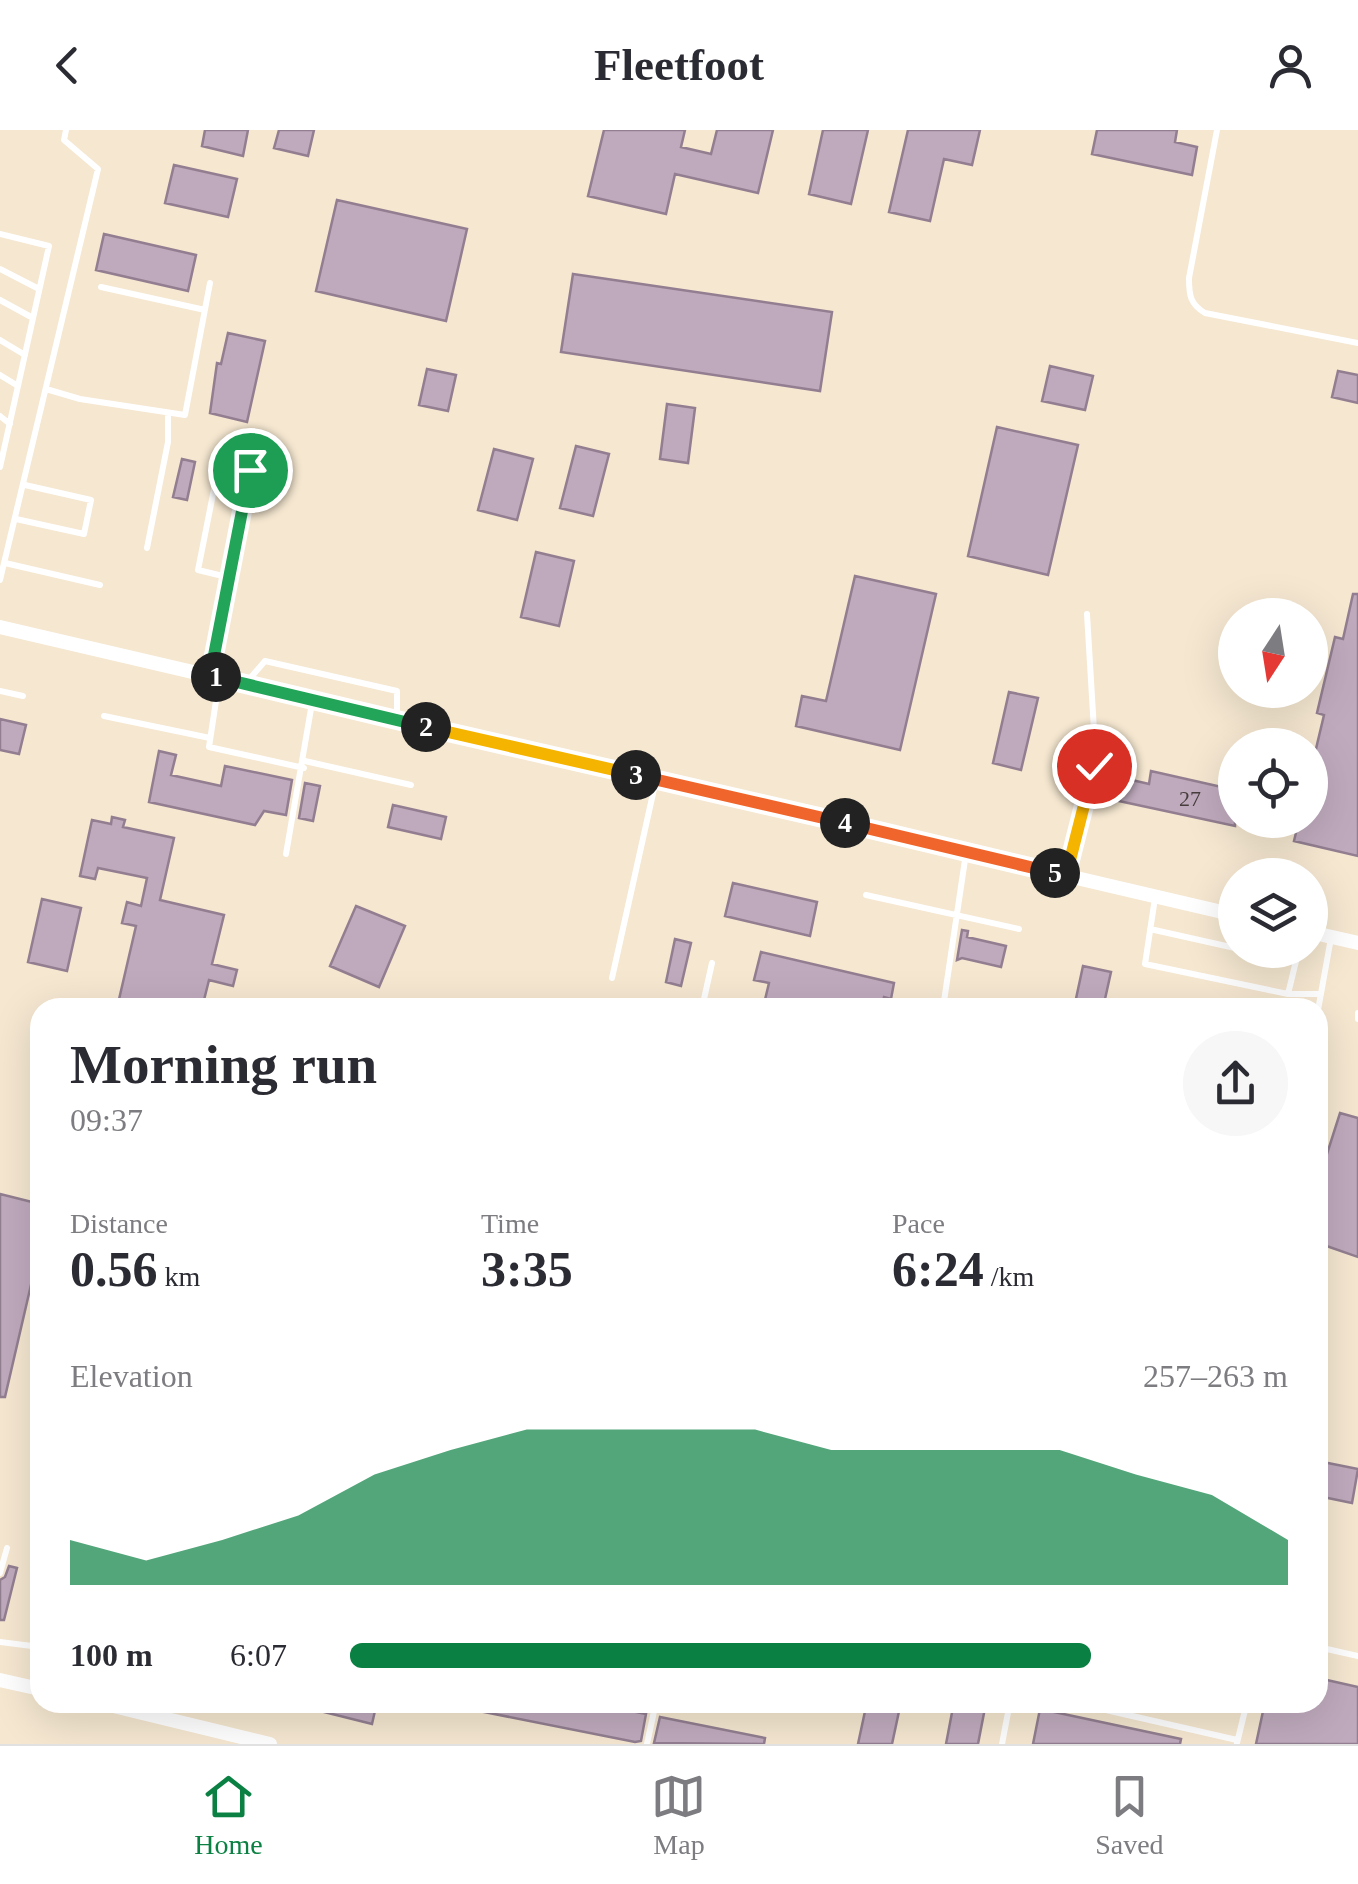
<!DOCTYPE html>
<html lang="en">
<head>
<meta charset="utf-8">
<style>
  :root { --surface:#fff; --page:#f7f7f7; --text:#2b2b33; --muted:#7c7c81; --line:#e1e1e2; --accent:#0b8043 }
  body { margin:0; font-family:Georgia,serif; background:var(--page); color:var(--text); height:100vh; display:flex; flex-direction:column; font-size:38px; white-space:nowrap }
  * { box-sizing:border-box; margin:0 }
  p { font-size:32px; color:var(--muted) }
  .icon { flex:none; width:55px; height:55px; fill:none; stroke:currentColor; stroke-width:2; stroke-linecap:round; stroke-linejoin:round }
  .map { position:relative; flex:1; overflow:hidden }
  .drawer { position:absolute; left:30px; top:868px; width:1298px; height:715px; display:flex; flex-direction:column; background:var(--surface); border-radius:30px; box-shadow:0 10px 40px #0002 }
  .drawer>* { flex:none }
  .needle { width:65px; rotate:192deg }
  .fabs { position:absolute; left:1218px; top:468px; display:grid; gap:20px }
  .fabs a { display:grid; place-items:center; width:110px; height:110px; border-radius:50%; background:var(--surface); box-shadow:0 10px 40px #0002; font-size:50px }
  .pin { position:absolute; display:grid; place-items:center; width:85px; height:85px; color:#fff; margin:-42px; border:5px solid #fff; border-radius:50%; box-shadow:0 2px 10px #0007 }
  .km { position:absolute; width:50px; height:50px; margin:-25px; border-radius:50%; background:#222; color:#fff; font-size:28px; line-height:50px; text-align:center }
  .round { display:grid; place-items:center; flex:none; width:105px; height:105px; border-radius:52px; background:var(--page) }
  .headline { display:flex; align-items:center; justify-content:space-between; height:170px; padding:0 40px }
  h1 { font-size:55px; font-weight:700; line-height:75px }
  .stats { display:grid; grid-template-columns:repeat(3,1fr); gap:15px; height:170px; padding:10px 40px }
  .stats div { display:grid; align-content:center }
  .stats b { font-size:50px; font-weight:700 }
  .stats small { font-size:28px; font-weight:400 }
  .stats p { font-size:28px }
  .chart { height:280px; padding:20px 40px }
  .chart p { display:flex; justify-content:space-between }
  .chart svg { width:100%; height:180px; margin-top:10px; fill:var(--accent); opacity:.7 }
  ul { padding:0 40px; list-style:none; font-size:32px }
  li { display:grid; grid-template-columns:160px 120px 1fr; align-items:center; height:75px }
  li i { height:25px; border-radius:12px; background:var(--accent) }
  header { display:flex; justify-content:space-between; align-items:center; height:130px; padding:0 40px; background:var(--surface); font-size:45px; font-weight:700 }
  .menu { display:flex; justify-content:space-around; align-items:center; height:140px; border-top:2px solid var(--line); background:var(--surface); font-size:28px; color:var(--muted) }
  .menu a { display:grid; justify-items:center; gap:5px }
  .menu .current { color:var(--accent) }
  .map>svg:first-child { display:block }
  .building { fill:#bfaabd; stroke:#927e90; stroke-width:2.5 }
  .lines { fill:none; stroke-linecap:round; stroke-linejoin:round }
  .lane { stroke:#fff; stroke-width:6 }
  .street { stroke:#fff; stroke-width:14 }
  .split-1-casing { stroke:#fff; stroke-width:20 }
  .split-2-casing { stroke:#fff; stroke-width:20 }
  .split-3-casing { stroke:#fff; stroke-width:20 }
  .split-4-casing { stroke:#fff; stroke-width:20 }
  .split-5-casing { stroke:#fff; stroke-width:20 }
  .split-6-casing { stroke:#fff; stroke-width:20 }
  .split-1 { stroke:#22a559; stroke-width:12 }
  .split-2 { stroke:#22a559; stroke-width:12 }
  .split-3 { stroke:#f5b400; stroke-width:12 }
  .split-4 { stroke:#f0652b; stroke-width:12 }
  .split-5 { stroke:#f0652b; stroke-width:12 }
  .split-6 { stroke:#f5b400; stroke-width:12 }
  .labels { text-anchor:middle; stroke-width:9; stroke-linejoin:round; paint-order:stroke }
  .number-label { font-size:22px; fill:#463d3c }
</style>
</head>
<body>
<header><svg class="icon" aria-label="back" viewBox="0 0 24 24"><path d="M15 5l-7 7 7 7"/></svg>Fleetfoot<svg class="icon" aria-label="person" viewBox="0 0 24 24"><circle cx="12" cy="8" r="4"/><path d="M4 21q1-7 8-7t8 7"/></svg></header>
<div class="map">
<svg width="1358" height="1614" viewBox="0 0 1358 1614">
  <rect width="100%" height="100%" fill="#f5e7d0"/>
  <path class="building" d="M205 0H248L243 26 202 16Z
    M279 0H314L308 26 274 18Z
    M604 0H685L681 17 711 24 717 0H773L758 63 675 44 666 84 588 66Z
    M823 0H868L851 74 809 64Z
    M908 0H980L972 35 944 29 930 91 889 82Z
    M1097 0H1177L1175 12 1197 17 1192 45 1092 24Z
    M174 35 237 49 228 87 165 73Z
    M337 70 467 99 446 191 316 161Z
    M104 104 196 125 188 161 96 140Z
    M573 144 832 182 820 261 561 222Z
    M228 203 265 211 247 292 210 283 217 233 221 234Z
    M1050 236 1093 246 1085 280 1042 271Z
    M427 239 456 245 448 281 419 275Z
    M1338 241 1358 245V273L1332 267Z
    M667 274 695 278 688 333 660 329Z
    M997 297 1078 315 1048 445 968 426Z
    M576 316 609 324 593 386 560 378Z
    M494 319 533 329 517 390 478 380Z
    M182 329 195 332 187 370 173 367Z
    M536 422 574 431 559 496 521 487Z
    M855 446 936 464 900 620 796 596 802 566 826 571Z
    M1353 464H1358V726L1294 711 1299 690H1310V644L1324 585 1317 583 1335 507 1343 509Z
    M1009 562 1038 568 1021 640 993 633Z
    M0 589 26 595 19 624 0 620Z
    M159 621 176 625 171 645 221 656 225 636 292 650 286 685 264 681 255 695 149 672Z
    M1074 623 1086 626 1078 662 1066 659Z
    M1099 629 1122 634 1119 647 1149 654 1151 641 1235 660V696L1091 665Z
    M305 653 320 656 313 691 299 688Z
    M393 675 446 687 441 709 388 697Z
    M112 687 125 690 123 697 174 708 160 770 224 785 212 834 237 840 233 856 209 850 202 878H117L136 796 122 793 127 772 141 776 147 748 98 738 95 749 80 746 92 690 111 694Z
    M733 753 817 772 810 806 725 786Z
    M42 769 81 778 67 841 28 832Z
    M356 776 405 796 379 857 330 836Z
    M962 800 968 801 967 807 1006 816 1001 837 962 828 957 830Z
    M675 809 691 813 681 856 666 852Z
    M761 822 894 853 891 869 884 867 881 878H763L769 853 754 850Z
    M1083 836 1111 842 1103 878H1074Z
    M1340 983 1358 988V1127L1318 1113V1052Z
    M0 1064 40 1074V1116L5 1267H0Z
    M1318 1331 1358 1339 1352 1373 1318 1366Z
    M9 1436 17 1438 4 1490H0V1450L5 1447Z
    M1318 1548 1358 1557V1614H1256L1265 1572H1318Z
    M304 1572H377L372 1594 304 1577Z
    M464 1572H624L622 1579 646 1584 641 1611 635 1612 464 1578Z
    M867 1572H901L892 1614H858Z
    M954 1572 985 1578 978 1614H946Z
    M1040 1579 1181 1609 1180 1614H1033Z
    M660 1587 765 1608 764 1614 654 1613Z"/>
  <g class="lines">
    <path class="lane" d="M1217 0 1189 148C1189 165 1190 174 1205 183L1358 213
      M0 104 49 116 0 337
      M0 139 39 159
      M101 157 205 180
      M0 170 33 188
      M0 210 25 225
      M0 245 18 256
      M46 259 80 269 185 285 210 153
      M0 286 10 294
      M16 389 84 404 91 370 25 355
      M147 418 168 312V283
      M5 433 100 455
      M0 450 98 39 64 10 66 0
      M211 544 250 341 219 334 198 440 227 447
      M219 551 209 617 304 638
      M246 553 265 531 397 561V589
      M0 561 23 566
      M104 586 210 608
      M305 631 411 655
      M286 724 312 573
      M1066 744 1095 617 1087 484
      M866 765 1019 799
      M1155 768 1145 834 1288 864H1321
      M1150 799 1235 818
      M1245 820 1296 831 1288 864
      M612 848 656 650
      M702 878 712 833
      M943 878 966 723
      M1318 880 1331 808
      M1358 883V889
      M0 1443 7 1418
      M0 1512 40 1517
      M1318 1517 1358 1526
      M1071 1572 1237 1610
      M1237 1613 1247 1572
      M647 1614 656 1572
      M1002 1614 1010 1572"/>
    <path class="street" d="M0 497 1235 785
      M1310 802 1358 813
      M0 1550 40 1559
      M97 1572 270 1614"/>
  </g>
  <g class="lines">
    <g class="split-1-casing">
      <path id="split-1" d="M216 547 210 546 250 340"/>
    </g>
    <g class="split-2-casing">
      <path id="split-2" d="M216 547 426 597"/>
    </g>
    <g class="split-3-casing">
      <path id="split-3" d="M426 597 636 645"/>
    </g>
    <g class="split-4-casing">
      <path id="split-4" d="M636 645 845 693"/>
    </g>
    <g class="split-5-casing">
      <path id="split-5" d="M845 693 1055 743"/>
    </g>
    <g class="split-6-casing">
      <path id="split-6" d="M1055 743 1066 746 1094 636"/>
    </g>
    <use href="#split-1" class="split-1"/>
    <use href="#split-2" class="split-2"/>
    <use href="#split-3" class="split-3"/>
    <use href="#split-4" class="split-4"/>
    <use href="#split-5" class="split-5"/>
    <use href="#split-6" class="split-6"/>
  </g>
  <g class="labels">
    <g class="number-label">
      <text x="1190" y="676">27</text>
    </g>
  </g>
</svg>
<div class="fabs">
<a><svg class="needle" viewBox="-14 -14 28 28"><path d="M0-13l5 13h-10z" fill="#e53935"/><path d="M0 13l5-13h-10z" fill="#7c7c81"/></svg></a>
<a><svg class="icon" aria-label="locate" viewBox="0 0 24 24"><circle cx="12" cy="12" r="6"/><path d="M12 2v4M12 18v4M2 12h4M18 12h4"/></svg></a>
<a><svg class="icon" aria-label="layers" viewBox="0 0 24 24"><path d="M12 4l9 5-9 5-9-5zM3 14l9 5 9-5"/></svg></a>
</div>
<div class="pin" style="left:250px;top:340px;background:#1e9e55"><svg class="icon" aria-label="arrive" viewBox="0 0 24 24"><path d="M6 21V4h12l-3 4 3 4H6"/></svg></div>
<div class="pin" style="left:1094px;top:636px;background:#d93025"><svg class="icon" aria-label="check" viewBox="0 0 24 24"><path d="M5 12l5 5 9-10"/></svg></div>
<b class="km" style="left:216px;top:547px">1</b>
<b class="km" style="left:426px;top:597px">2</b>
<b class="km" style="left:636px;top:645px">3</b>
<b class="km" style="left:845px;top:693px">4</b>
<b class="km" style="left:1055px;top:743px">5</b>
<section class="drawer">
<div class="headline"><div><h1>Morning run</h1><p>09:37</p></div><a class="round"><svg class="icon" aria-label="share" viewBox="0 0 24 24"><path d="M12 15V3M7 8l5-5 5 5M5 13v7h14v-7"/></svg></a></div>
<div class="stats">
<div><p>Distance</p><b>0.56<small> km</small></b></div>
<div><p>Time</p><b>3:35</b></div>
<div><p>Pace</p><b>6:24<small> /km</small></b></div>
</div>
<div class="chart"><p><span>Elevation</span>257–263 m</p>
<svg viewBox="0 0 160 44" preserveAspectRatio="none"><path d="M0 44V33L10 38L20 33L30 27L40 17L50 11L60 6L70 6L80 6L90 6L100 11L110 11L120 11L130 11L140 17L150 22L160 33V44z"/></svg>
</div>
<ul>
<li><b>100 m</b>6:07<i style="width:79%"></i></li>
</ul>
</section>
</div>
<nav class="menu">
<a class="current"><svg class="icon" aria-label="home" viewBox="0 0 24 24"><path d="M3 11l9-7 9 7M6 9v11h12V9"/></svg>Home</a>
<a><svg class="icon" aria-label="map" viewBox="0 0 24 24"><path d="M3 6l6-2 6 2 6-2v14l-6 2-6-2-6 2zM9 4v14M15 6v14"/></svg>Map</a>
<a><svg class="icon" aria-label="saved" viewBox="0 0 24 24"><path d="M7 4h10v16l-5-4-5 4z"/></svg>Saved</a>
</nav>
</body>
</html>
